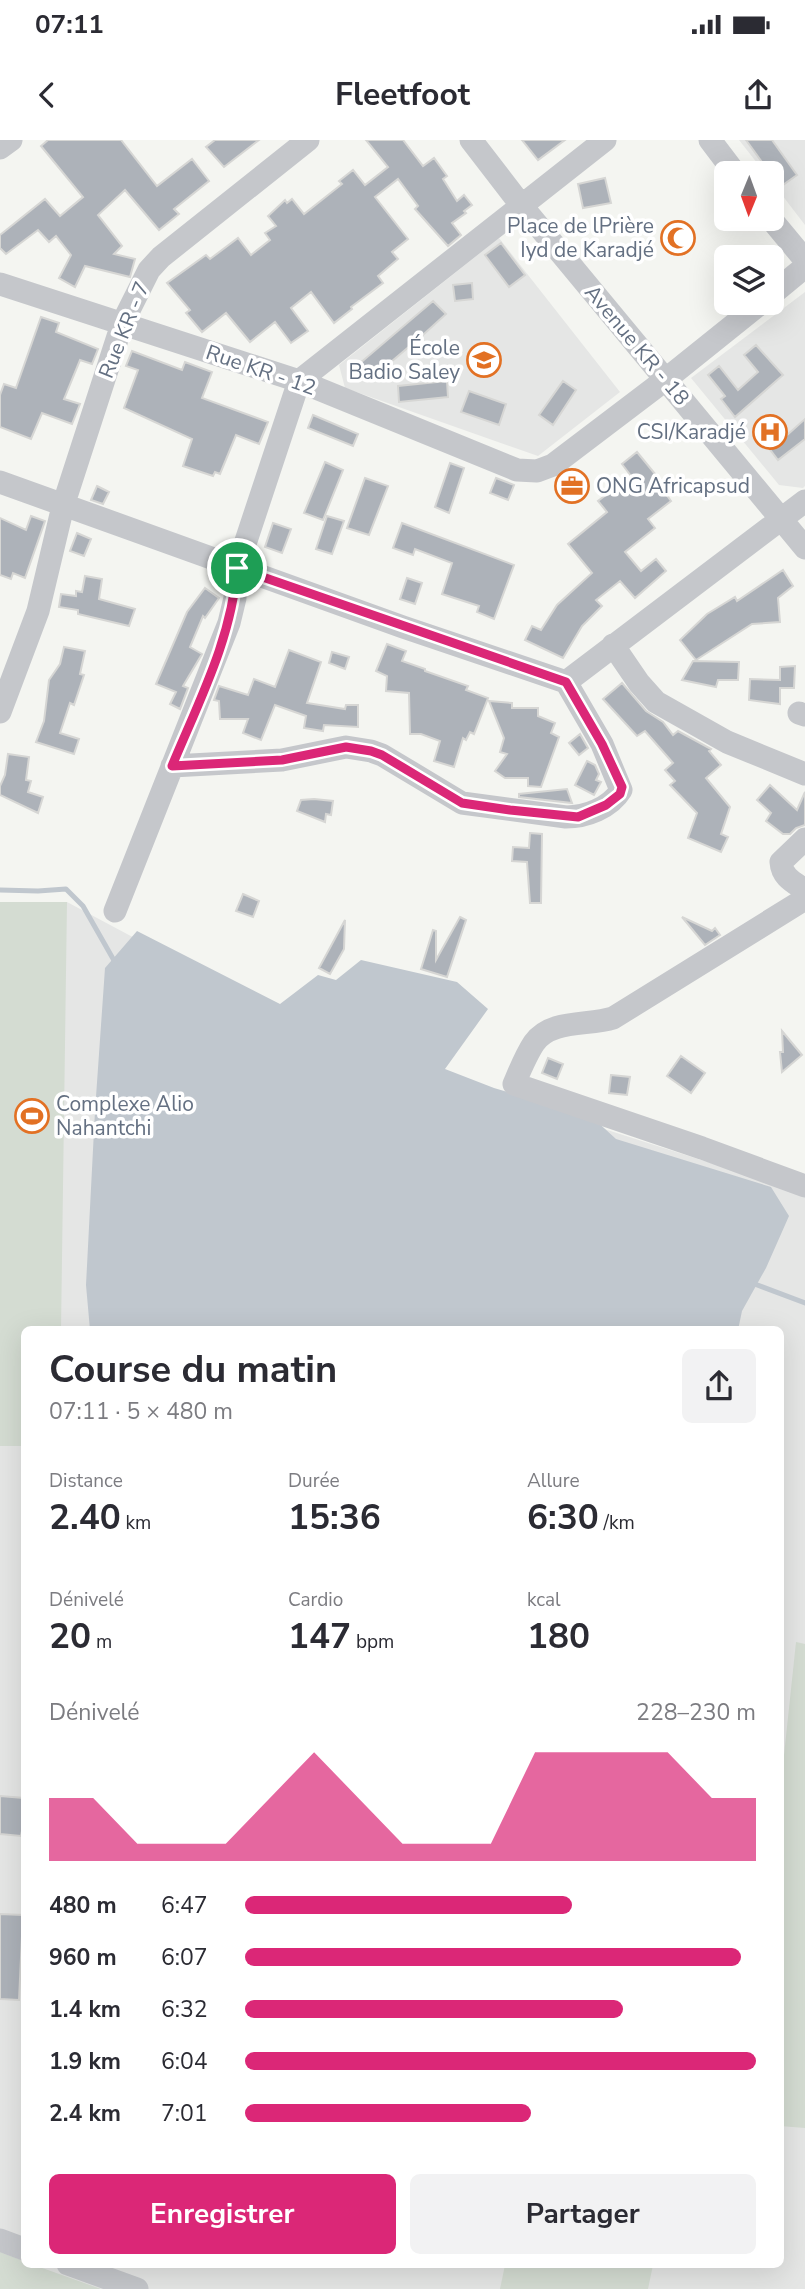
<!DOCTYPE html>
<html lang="fr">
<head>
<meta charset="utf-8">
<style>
  :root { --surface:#fff; --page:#f2f2f3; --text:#2b2b33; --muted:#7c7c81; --accent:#db2777 }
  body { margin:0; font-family:"Nunito Sans",sans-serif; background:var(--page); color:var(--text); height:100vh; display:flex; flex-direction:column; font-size:26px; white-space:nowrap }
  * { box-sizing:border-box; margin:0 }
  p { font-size:23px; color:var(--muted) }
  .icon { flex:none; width:38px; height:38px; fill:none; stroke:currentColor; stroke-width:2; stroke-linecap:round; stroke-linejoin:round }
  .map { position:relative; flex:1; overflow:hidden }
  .drawer { position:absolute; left:21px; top:1186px; width:763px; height:942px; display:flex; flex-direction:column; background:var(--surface); border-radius:10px; box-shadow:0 7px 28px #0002 }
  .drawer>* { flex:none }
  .needle { width:46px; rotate:181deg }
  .controls { position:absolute; left:714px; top:21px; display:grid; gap:14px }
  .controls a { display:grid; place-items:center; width:70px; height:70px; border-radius:10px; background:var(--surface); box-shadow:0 7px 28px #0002; font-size:35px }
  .pin { position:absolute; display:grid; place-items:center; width:60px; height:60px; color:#fff; margin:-30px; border:4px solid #fff; border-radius:50%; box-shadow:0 2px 7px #0007 }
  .round { display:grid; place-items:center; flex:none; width:74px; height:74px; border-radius:10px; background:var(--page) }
  .summary { display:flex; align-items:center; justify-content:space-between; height:119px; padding:0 28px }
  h1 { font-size:38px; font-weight:700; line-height:52px }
  .stats { display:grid; grid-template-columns:repeat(3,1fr); gap:10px; height:119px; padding:7px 28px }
  .stats div { display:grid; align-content:center }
  .stats b { font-size:35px; font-weight:700 }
  .stats small { font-size:19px; font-weight:400 }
  .stats p { font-size:19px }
  .chart { height:196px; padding:14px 28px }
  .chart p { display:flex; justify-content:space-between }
  .chart svg { width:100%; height:126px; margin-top:7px; fill:var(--accent); opacity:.7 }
  .action { display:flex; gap:14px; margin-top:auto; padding:14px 28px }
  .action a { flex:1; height:80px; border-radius:10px; background:var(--accent); color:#fff; font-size:28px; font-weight:700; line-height:80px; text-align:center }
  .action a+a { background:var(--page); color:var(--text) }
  ul { padding:0 28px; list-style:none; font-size:23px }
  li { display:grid; grid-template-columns:112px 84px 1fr; align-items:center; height:52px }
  li i { height:18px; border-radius:9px; background:var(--accent) }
  .status { display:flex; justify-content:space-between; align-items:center; height:49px; padding:0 35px; background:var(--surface); direction:ltr }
  .status svg { height:19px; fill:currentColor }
  header { display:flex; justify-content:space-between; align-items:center; height:91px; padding:0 28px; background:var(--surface); font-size:32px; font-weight:700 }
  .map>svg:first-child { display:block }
  .built { fill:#e5e6e5; fill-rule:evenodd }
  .green { fill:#d4dcd2 }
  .water { fill:#c0c7ce }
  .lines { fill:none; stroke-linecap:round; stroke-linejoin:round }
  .stream { stroke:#c0c7ce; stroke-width:5 }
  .building { fill:#adb2b9; stroke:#d6d6d4; stroke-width:2 }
  .minor { stroke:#c5c7cb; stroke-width:23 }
  .route-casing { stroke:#fff; stroke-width:14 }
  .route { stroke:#db2777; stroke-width:9 }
  .labels { text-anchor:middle; stroke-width:7; stroke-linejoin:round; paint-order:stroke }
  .poi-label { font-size:21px; fill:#647082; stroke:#fff; text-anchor:end }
  .street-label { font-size:21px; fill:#647082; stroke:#fff }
</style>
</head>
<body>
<div class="status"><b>07:11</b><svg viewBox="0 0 49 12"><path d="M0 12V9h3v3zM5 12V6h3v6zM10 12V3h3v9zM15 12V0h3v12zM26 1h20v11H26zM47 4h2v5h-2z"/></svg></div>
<header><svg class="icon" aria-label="back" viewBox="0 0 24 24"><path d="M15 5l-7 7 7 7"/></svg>Fleetfoot<svg class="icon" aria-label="share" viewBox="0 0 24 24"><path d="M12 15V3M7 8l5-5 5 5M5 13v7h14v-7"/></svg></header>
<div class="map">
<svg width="805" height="2149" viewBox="0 0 805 2149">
  <rect width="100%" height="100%" fill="#f4f5f1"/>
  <path class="built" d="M739 0H805V85L772 42V33H765Z
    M499 98 620 252 538 316 345 248 339 225Z
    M805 152V346L803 348 779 345 691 238Z
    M0 762H67L326 900 805 1053V2149H0ZM24 1190H780V2124H24Z"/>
  <path class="green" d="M0 762H67L61 1190H24V1306H0Z
    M796 1502 805 1504V1988L780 1986V1653Z
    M0 2112 24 2121V2124L34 2125 101 2149H0Z
    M505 2125V2124L653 2125 648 2149H500Z"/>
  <path class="water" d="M137 791 280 864 318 835 336 840 361 820 457 842 488 869 445 929 494 948 592 977 616 999 771 1047 789 1076 766 1128 742 1171 738 1190H90L86 1145 95 971 105 828Z"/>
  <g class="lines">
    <path class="stream" d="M0 750 38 751 66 749 83 766 116 824
      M752 1143 805 1163"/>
  </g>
  <path class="building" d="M48 0H121L157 46 192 19 209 41 174 69 179 74 159 90 125 50 98 75 122 106 114 114 135 119 130 137 85 126 75 147 59 138 71 115 56 96 49 102 38 90 6 114 0 108V95L45 59 60 76 83 57 41 6Z
    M215 0H259L224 27 206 7Z
    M366 0H403L423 26 434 18 447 36 443 39 457 61 464 55 472 65 464 71 466 73 452 83 461 95 448 106 415 69 418 66 398 39 375 57 408 99 392 112 398 119 378 136 383 143 351 167 352 169 334 183 311 152 291 168 308 191 291 203 275 182 250 202 226 173 202 192 186 173 190 170 167 143 206 115 210 119 238 98 251 115 270 100 265 93 276 86 268 76 285 60 287 63 292 59 304 74 342 44 339 41 353 30 365 45 388 27Z
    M522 0H565L538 20Z
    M746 0H772L797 35 780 47Z
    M605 38 611 63 583 68 578 44Z
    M501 103 525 135 509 147 485 115Z
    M472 143 473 159 455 161 453 145Z
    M433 161 446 174 424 194 372 238 359 224Z
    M41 177 59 183 56 192 98 209 92 224 80 220 64 259 80 264 72 284 42 273 31 299 0 287V255L4 244 16 248Z
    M756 205 783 235 735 277 721 259 725 256 708 235 719 226 738 250 758 232 744 215Z
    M132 211 182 230 185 222 212 232 202 258 268 282 259 304 236 295 220 334 215 332 213 336 183 326 192 299 124 268 138 230 126 226Z
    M447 241 448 257 399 262 398 246Z
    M563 241 576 250 553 285 539 275Z
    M469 251 506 264 499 285 461 272Z
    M313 275 358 294 353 306 308 288Z
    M805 279V299L778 320 758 294 774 281 786 296Z
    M637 312 669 351 666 354 671 361 648 379 655 388 625 412 641 431 656 419 666 431 635 458 620 441 596 460 602 466 582 486 563 518 525 500 532 486 541 490 557 465 592 433 568 404 607 372 598 361 631 336 622 324Z
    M325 322 343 330 323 380 304 373Z
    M450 323 464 328 449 373 435 367Z
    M365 338 388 346 369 395 347 388Z
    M496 338 514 345 508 360 490 353Z
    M97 346 109 352 103 364 91 360Z
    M31 376 45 381 25 438 13 433 11 439 0 435V378L26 390Z
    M327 376 344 381 332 414 316 409Z
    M273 383 291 389 282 413 265 407Z
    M402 383 514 425 494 479 477 472 479 466 442 454 452 423 415 409 413 415 393 408Z
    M77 393 91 399 84 416 70 411Z
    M783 430 793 446 778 458 780 482 752 484 696 520 680 500 707 474 735 457 737 461Z
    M85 436 102 439 99 459 135 469 129 486 78 474V470L59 467 61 454 76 456V451L82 452Z
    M407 438 422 443 415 464 400 459Z
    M205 448 219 458 205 478 203 476 190 507 202 514 183 546 188 548 180 569 170 564 176 552 156 544 187 472Z
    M387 504 406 511 402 521 425 529V531L468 546 466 550 488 558 474 594 470 592 466 600 463 598 454 627 434 621 440 601 421 594H410L409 553 386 551 387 536 376 531Z
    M64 507 85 511 80 534 84 535 74 565 70 563 60 593 79 599 74 614 36 602 44 581 49 540 60 524Z
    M289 510 321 522 307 563 345 569 346 565H358V587L324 585 323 591 304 588 306 576 275 565 261 600 243 593 248 579H220L219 561 214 560 219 546 248 555 254 539 275 547Z
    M332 512 349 517 345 529 329 523Z
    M693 521 739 522 738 540H718L716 547 682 540Z
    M795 526 794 548H780V564L749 560 750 539 780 540V527Z
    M622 543 646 571 663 582 673 595 678 591 711 609 709 611 721 625 706 638 730 667 721 694 728 697 721 712 688 698 697 673 670 645 675 641 665 630 673 623 645 591 637 596 603 559Z
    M489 561 512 563V568H538V576L555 583 551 593 559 597 541 647 528 646V638H505L495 631 507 614 500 612 504 598Z
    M580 594 588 608 579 615 569 603Z
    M8 614 29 617 26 640 31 641 28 652 43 657 38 673 0 655V646L5 635Z
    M587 621 595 625 599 634 596 640 601 642 594 655 575 645Z
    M770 645 797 670 805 652V685L796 688 790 694H783L766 681 771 673 757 660Z
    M567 649 572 663 519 657V654Z
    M314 659 333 661 331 675 326 674 325 682 297 671 301 660Z
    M530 693 542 694 541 763H530L527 722 512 721 513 707 529 708Z
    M243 754 259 761 253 777 236 771Z
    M460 777 466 780 447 837 421 829 433 790 436 791V820Z
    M682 777 712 791 715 788 720 795 705 805Z
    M345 780 344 809 330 834 319 828Z
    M782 891 802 915 782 932 780 912H783Z
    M681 916 705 933 691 953 667 936Z
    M548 918 563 924 557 939 542 933Z
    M611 935 630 937 627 955 609 953Z
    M0 1656 24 1658V1691H22L21 1696 0 1694Z
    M0 1774 23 1775 19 1860 0 1859Z"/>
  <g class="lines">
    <path class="minor" d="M471 0 521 65 805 408
      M710 0 735 33
      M0 8 11 0
      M771 79 805 120
      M0 144 299 241 517 330 537 331 553 325 665 240 761 163
      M772 154 805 127
      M0 342 403 487 566 542 602 604 621 650C610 668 586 677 566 677L462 663 382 615 371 611 346 607 282 620 172 626
      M613 505 639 543 656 562 727 602 805 634
      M566 542 805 361
      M0 572 38 471 63 366 122 184 149 130 161 117 308 0
      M799 573 805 575
      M805 699 781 722C782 737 793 742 805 750
      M805 759 613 878C588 886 551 879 534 903 526 915 520 930 514 944L702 1008 805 1046
      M115 771 229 483 235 458 237 428 299 241 605 0
      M0 2100 24 2109
      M68 2124 137 2149"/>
  </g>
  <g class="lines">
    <g class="route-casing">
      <path id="route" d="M237 428 566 542 602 604 622 647 620 654 606 665 578 677 510 670 462 663 382 615 371 611 346 607 282 620 172 626C199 561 232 498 237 428Z"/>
    </g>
    <use href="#route" class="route"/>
  </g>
  <defs>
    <g id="mosque-ring" transform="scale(1.75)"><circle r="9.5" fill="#fff" stroke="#e27124" stroke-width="1.5"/><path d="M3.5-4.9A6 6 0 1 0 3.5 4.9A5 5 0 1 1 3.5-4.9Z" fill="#e27124"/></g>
    <g id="school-ring" transform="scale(1.75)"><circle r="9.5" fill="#fff" stroke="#e27124" stroke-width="1.5"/><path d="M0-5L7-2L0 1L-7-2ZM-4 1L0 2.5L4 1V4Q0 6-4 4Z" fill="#e27124"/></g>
    <g id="hospital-ring" transform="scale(1.75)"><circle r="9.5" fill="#fff" stroke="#e27124" stroke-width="1.5"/><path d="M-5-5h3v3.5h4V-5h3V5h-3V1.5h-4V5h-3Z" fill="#e27124"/></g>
    <g id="office-ring" transform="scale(1.75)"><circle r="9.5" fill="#fff" stroke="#e27124" stroke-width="1.5"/><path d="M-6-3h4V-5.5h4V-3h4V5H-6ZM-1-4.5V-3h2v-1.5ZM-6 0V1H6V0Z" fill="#e27124"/></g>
    <g id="stadium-ring" transform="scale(1.75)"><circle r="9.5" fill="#fff" stroke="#e27124" stroke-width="1.5"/><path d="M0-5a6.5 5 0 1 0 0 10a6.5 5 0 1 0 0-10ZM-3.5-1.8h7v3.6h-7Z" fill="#e27124"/></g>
  </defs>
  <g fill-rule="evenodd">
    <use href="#mosque-ring" x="678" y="98"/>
    <use href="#school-ring" x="484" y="220"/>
    <use href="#hospital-ring" x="770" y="292"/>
    <use href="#office-ring" x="572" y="346"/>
    <use href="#stadium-ring" x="32" y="976"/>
  </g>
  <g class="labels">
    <g class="poi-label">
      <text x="654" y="93">Place de lPrière<tspan x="654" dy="24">Iyd de Karadjé</tspan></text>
      <text x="460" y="215">École<tspan x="460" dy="24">Badio Saley</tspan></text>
      <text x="746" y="299">CSI/Karadjé</text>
      <text x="596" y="353" text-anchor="start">ONG Africapsud</text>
      <text x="56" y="971" text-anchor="start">Complexe Alio<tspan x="56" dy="24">Nahantchi</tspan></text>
    </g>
    <g class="street-label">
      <text transform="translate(124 190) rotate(-68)" y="7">Rue KR - 7</text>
      <text transform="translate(637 205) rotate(50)" y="7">Avenue KR - 18</text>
      <text transform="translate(261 230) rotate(19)" y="7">Rue KR - 12</text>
    </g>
  </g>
</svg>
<div class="controls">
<a><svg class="needle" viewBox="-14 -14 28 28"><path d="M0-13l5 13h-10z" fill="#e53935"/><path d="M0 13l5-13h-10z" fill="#7c7c81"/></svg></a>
<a><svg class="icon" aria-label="layers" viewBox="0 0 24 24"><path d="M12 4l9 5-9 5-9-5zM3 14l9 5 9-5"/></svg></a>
</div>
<div class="pin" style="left:237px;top:428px;background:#1e9e55"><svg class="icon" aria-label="arrive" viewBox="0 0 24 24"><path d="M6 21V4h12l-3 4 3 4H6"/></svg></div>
<section class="drawer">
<div class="summary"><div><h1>Course du matin</h1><p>07:11 · 5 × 480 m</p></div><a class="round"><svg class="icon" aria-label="share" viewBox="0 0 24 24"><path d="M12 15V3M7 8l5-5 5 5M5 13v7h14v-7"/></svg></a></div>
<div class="stats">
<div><p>Distance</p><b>2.40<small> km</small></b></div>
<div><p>Durée</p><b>15:36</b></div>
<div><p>Allure</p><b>6:30<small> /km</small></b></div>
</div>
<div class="stats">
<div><p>Dénivelé</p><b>20<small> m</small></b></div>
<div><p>Cardio</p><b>147<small> bpm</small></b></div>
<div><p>kcal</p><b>180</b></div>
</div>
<div class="chart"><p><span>Dénivelé</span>228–230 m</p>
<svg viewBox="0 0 160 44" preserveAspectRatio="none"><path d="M0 44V22L10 22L20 38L30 38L40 38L50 22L60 6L70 22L80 38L90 38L100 38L110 6L120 6L130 6L140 6L150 22L160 22V44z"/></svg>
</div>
<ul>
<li><b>480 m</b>6:47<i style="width:64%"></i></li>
<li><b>960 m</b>6:07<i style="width:97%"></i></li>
<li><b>1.4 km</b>6:32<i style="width:74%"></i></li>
<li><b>1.9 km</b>6:04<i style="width:100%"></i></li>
<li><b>2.4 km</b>7:01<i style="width:56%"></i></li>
</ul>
<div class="action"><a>Enregistrer</a><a>Partager</a></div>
</section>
</div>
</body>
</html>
